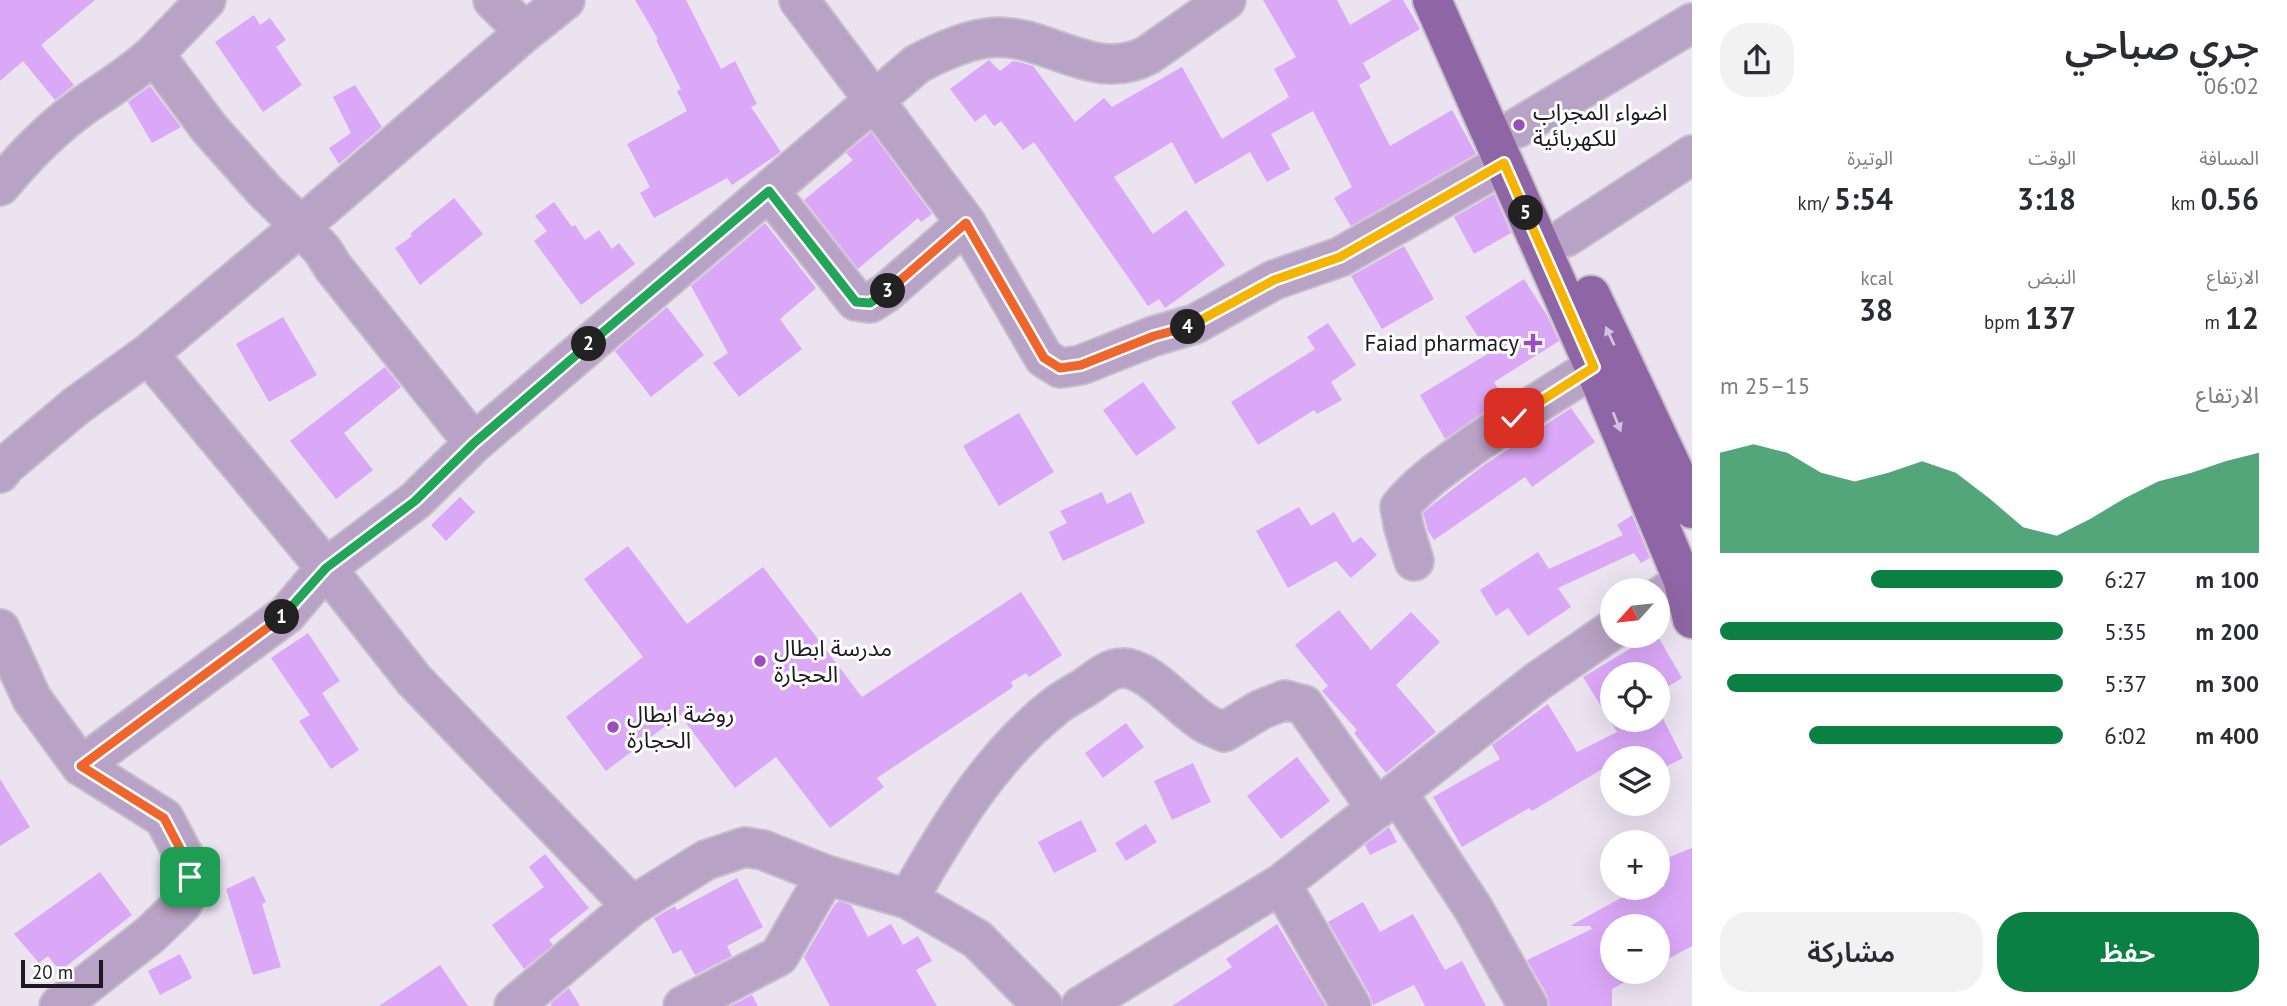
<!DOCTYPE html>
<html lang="ar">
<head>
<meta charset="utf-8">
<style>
  :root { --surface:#fff; --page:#f2f2f3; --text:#2b2b33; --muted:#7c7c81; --accent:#0b8043 }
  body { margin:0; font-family:"PT Sans","Noto Sans Arabic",sans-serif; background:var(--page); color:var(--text); direction:rtl; height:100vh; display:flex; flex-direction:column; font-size:26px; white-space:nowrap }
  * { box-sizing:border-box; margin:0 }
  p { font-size:23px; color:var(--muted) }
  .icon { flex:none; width:38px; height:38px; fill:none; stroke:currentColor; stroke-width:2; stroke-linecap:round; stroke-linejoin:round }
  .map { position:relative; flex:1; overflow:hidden; direction:ltr }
  .sheet { display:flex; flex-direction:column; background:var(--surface); width:595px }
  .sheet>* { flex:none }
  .needle { width:46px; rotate:243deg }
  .fabs { position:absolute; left:1600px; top:578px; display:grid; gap:14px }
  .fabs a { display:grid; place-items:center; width:70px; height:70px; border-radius:50%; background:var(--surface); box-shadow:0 7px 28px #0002; font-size:35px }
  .scale { position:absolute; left:21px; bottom:18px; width:82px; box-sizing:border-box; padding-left:7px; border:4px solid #1d1b1f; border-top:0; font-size:19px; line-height:24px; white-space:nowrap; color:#1d1b1f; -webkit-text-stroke:5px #fff; paint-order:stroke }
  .pin { position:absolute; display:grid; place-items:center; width:60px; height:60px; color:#fff; margin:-30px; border-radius:14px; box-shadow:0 4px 10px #0006 }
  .km { position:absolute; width:35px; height:35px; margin:-18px; border-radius:50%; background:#222; color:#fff; font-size:19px; line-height:35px; text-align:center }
  .round { display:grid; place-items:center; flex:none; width:74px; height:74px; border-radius:28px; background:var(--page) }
  .headline { display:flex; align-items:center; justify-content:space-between; height:119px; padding:0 28px }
  h1 { font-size:38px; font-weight:600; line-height:52px }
  .metrics { display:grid; grid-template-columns:repeat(3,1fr); gap:10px; height:119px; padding:7px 28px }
  .metrics div { display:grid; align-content:center }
  .metrics b { font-size:30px; font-weight:600 }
  .metrics small { font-size:19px; font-weight:400 }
  .metrics p { font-size:19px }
  .chart { height:196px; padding:14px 28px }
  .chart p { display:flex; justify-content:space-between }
  .chart svg { width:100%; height:126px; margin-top:7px; fill:var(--accent); opacity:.7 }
  .button { display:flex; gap:14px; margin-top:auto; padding:14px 28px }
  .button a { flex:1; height:80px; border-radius:28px; background:var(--accent); color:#fff; font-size:28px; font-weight:600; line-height:80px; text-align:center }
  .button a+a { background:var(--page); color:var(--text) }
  ul { padding:0 28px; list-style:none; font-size:23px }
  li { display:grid; grid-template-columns:112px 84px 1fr; align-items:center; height:52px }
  li i { height:18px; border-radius:9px; background:var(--accent) }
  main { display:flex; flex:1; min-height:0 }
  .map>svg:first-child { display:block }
  .building { fill:#dba8f8 }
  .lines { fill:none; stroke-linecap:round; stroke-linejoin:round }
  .minor-casing { stroke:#c6bfca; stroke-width:42 }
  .major-casing { stroke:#c6bfca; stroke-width:42 }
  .minor { stroke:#b8a2c5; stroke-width:38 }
  .major { stroke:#8f66a5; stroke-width:38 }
  .oneway { fill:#d2c2db }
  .split-1-casing { stroke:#fff; stroke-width:14 }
  .split-2-casing { stroke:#fff; stroke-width:14 }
  .split-3-casing { stroke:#fff; stroke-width:14 }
  .split-4-casing { stroke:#fff; stroke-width:14 }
  .split-5-casing { stroke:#fff; stroke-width:14 }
  .split-6-casing { stroke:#fff; stroke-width:14 }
  .split-1 { stroke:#f0652b; stroke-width:9 }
  .split-2 { stroke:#22a559; stroke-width:9 }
  .split-3 { stroke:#22a559; stroke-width:9 }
  .split-4 { stroke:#f0652b; stroke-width:9 }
  .split-5 { stroke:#f5b400; stroke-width:9 }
  .split-6 { stroke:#f5b400; stroke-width:9 }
  .poi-dot { fill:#9a4dbf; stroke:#fff; stroke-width:2.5 }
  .labels { text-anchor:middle; stroke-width:6; stroke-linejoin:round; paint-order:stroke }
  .poi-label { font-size:23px; fill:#1d1b1f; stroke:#fff; text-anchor:start }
</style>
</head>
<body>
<main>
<section class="sheet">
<div class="headline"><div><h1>جري صباحي</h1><p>06:02</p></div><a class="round"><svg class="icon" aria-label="share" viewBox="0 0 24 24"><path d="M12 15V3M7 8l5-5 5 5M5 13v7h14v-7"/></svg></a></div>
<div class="metrics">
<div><p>المسافة</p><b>0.56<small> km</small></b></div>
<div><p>الوقت</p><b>3:18</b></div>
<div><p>الوتيرة</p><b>5:54<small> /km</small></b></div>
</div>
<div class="metrics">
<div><p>الارتفاع</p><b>12<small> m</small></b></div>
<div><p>النبض</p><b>137<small> bpm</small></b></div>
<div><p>kcal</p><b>38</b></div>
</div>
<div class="chart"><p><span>الارتفاع</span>15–25 m</p>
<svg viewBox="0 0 160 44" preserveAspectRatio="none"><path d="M0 44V9L10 6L20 9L30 16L40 19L50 16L60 12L70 16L80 25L90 35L100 38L110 32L120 25L130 19L140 16L150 12L160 9V44z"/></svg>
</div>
<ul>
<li><b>100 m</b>6:27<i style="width:56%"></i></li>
<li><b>200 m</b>5:35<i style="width:100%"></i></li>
<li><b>300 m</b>5:37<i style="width:98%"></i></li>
<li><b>400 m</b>6:02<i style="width:74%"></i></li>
</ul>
<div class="button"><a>حفظ</a><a>مشاركة</a></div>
</section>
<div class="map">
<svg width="1692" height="1006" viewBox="0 0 1692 1006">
  <rect width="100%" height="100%" fill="#ebe3f0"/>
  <path class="building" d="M0 0H95L41 45 74 85 55 100 23 61 0 81Z
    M635 0H686L721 69 735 61 757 104 751 107 781 152 732 185 727 178 654 218 640 193 650 187 627 144 687 111 677 91 681 89 656 40 658 39Z
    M1263 0H1337L1350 25 1392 0H1403L1420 29 1363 63 1371 78 1359 85 1390 146 1452 110 1476 154 1351 226 1334 198 1352 187 1313 111 1271 134 1290 169 1267 182 1250 152 1195 184 1172 142 1114 177 1153 234 1186 210 1225 265 1165 308 1159 299 1148 306 1034 142 1023 150 1001 121 994 126 985 114 975 122 950 89 989 60 1000 71 1013 61 1023 63 1033 66 1075 122 1104 98 1112 107 1182 67 1222 139 1289 97 1274 69 1296 57Z
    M254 15 260 25 270 18 286 40 276 47 302 85 263 112 215 42Z
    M355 85 382 127 339 164 329 148 351 133 333 97Z
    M150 86 181 127 152 143 128 102Z
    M871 132 932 214 921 222 918 218 858 269 804 200 853 160 846 153Z
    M1494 194 1511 233 1474 254 1454 217Z
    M454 198 483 234 420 285 395 248 412 236 410 234Z
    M554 202 572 227 575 225 585 240 599 230 612 249 619 243 635 264 581 305 534 241 547 231 535 216Z
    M765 223 816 288 780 319 802 349 739 397 713 363 728 353 691 286Z
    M1404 246 1434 299 1382 329 1351 276Z
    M1524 279 1548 317 1559 341 1494 382 1504 398 1445 439 1420 395 1489 353 1465 317Z
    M667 307 704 355 651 397 615 351Z
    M283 317 317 375 269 402 236 344Z
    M1328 323 1356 365 1331 382 1342 400 1317 414 1314 410 1258 445 1231 402 1315 349 1307 337Z
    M385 367 401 387 344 433 373 470 336 499 290 441Z
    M1143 382 1176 428 1136 456 1103 410Z
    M1571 408 1595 442 1532 487 1525 477 1434 540 1428 531 1423 513 1431 506 1484 465Z
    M1019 413 1054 472 999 506 963 446Z
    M1102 492 1107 504 1131 492 1145 523 1063 561 1049 532 1067 523 1060 511Z
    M460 497 475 512 446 541 431 525Z
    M1299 507 1311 526 1334 512 1353 543 1361 537 1377 555 1351 578 1336 561 1288 588 1256 531Z
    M1632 515 1650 558 1641 563 1634 553 1558 588 1571 607 1528 636 1508 608 1496 616 1480 590 1538 552 1549 569 1623 535 1617 525Z
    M628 546 687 624 763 567 862 697 1021 592 1062 655 1029 677 1026 673 1011 682 1013 687 877 778 884 787 830 828 776 757 735 788 680 715 606 771 566 717 643 657 584 579Z
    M1339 610 1371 650 1411 612 1440 642 1396 685 1436 732 1386 773 1354 733 1357 730 1322 691 1328 686 1295 645Z
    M308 633 340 681 322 693 359 750 331 769 299 721 310 715 271 658Z
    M1653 635H1657L1682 678 1657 693V674H1612V719H1657V707L1683 758 1657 771V758H1612V763L1532 811 1529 808 1462 847 1433 797 1500 759 1492 745 1548 704 1577 752 1617 732 1583 677Z
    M1126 723 1144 747 1103 778 1085 753Z
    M1297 757 1330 801 1281 839 1247 796Z
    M1193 763 1211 802 1172 820 1154 781Z
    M0 779 30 827 0 846Z
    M1081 820 1097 851 1054 873 1038 842Z
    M1146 824 1157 842 1126 861 1115 843Z
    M1389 827 1397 842 1370 855 1365 845Z
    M1692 848V946L1657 965V926H1612V971H1645L1612 989V1006H1550L1547 995 1527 960 1592 929 1590 926H1570L1641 887H1665L1657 871V862Z
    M545 854 589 908 549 940 553 945 524 969 492 925 544 887 529 867Z
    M100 872 132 915 60 971 48 956 39 963 14 934Z
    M254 876 266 902 262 904 281 967 253 975 226 889Z
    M737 878 763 927 727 946 732 956 695 975 681 950 673 954 654 918 675 906 677 910Z
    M839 901 851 905 868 937 891 924 903 945 918 936 932 961 916 970 937 1006H830L804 957 835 904Z
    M1363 902 1380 932 1413 914 1445 970 1462 961 1486 1006H1425L1414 985 1373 1005 1370 995 1328 922Z
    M1277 924 1326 1006H1172L1232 967 1226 959Z
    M180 954 192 978 160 995 148 971Z
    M440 965 468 1006H379Z
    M569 988 580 1006H552L550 1004Z
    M752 995 758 1006H730Z"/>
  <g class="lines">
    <g class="minor-casing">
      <path id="minor" d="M206 0 154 54 209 128 265 191 301 226 323 251 333 267 474 443
        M493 0 525 32 565 0
        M799 0 966 223 1044 358 1060 368 1081 365 1154 336 1195 324 1274 280 1340 257 1504 163
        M525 32 301 226 148 354 326 568 414 680 632 906
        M1517 128 1692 23
        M0 186C24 157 52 128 83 106 109 88 130 76 154 54
        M769 191 856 301 870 303 887 292 966 223
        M1566 237 1692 155
        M0 473 5 466 76 406 148 354
        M1414 561 1404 528 1400 507C1419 483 1446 465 1471 447 1511 419 1553 393 1594 367
        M1657 599 1683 581
        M0 629 32 699 81 766
        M1398 794 1473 908 1528 1006
        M1281 884 1351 1006
        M908 899C948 829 990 758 1053 708 1062 700 1074 694 1084 688 1095 681 1108 668 1122 668 1149 667 1182 710 1205 723 1211 727 1218 729 1224 732L1260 710 1285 700 1304 705 1377 809
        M59 1006 151 934 182 904 190 888 186 860 164 818 81 766 287 614 326 568 415 501 474 443 917 64C938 53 963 41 987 38 1044 30 1092 85 1148 55L1226 0
        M514 1006 632 906 706 860 745 847 763 850 826 875 908 899 977 939 1043 1006
        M683 1006 779 956 826 875
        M1081 1006 1281 884 1538 681 1612 630"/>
    </g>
    <g class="major-casing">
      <path id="major" d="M1432 0 1594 367 1683 581 1692 619
        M1591 295 1692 509"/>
    </g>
    <use href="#minor" class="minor"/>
    <use href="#major" class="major"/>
  </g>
  <defs><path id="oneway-solid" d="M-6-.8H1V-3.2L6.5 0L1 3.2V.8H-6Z" transform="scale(1.75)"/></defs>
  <g class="oneway">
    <use href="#oneway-solid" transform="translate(1610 336) rotate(-115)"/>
    <use href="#oneway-solid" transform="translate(1617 422) rotate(68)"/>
  </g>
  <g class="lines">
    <g class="split-1-casing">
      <path id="split-1" d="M190 877 186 860 164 818 81 766 282 617"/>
    </g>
    <g class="split-2-casing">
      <path id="split-2" d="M282 617 326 568 415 501 474 443 589 344"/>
    </g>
    <g class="split-3-casing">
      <path id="split-3" d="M589 344 769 191 856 302 870 303 888 291"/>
    </g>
    <g class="split-4-casing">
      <path id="split-4" d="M888 291 966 223 1044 358 1060 368 1081 365 1154 336 1188 327"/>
    </g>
    <g class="split-5-casing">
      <path id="split-5" d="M1188 327 1274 280 1340 257 1504 163 1526 213"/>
    </g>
    <g class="split-6-casing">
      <path id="split-6" d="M1514 418 1594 367 1526 213"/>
    </g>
    <use href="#split-1" class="split-1"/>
    <use href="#split-2" class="split-2"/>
    <use href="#split-3" class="split-3"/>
    <use href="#split-4" class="split-4"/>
    <use href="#split-5" class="split-5"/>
    <use href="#split-6" class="split-6"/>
  </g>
  <g class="poi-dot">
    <circle cx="1519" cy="125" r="7"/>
    <path d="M1529.5 332.5h7v7h7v7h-7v7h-7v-7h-7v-7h7z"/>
    <circle cx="760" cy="661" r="7"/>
    <circle cx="613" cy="727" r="7"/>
  </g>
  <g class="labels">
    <g class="poi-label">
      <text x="1533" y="120">اضواء المجراب<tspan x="1533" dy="26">للكهربائية</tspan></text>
      <text x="1519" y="351" text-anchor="end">Faiad pharmacy</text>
      <text x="774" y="656">مدرسة ابطال<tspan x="774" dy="26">الحجارة</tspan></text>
      <text x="627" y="722">روضة ابطال<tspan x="627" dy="26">الحجارة</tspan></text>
    </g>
  </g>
</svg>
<div class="fabs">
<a><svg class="needle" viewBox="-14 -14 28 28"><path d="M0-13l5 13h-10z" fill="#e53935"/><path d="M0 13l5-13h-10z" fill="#7c7c81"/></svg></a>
<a><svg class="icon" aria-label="locate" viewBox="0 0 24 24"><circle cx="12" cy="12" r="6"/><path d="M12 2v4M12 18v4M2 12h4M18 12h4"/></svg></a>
<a><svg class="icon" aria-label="layers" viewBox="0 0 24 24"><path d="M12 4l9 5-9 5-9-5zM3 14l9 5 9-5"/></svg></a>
<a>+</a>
<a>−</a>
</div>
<div class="scale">20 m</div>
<div class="pin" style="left:190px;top:877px;background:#1e9e55"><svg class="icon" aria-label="arrive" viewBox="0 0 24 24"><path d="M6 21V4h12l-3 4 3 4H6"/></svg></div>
<div class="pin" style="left:1514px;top:418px;background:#d93025"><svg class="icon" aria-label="check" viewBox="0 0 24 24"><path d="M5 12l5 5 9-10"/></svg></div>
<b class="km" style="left:282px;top:617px">1</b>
<b class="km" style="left:589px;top:344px">2</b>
<b class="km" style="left:888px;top:291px">3</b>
<b class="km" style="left:1188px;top:327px">4</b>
<b class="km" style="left:1526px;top:213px">5</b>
</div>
</main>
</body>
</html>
